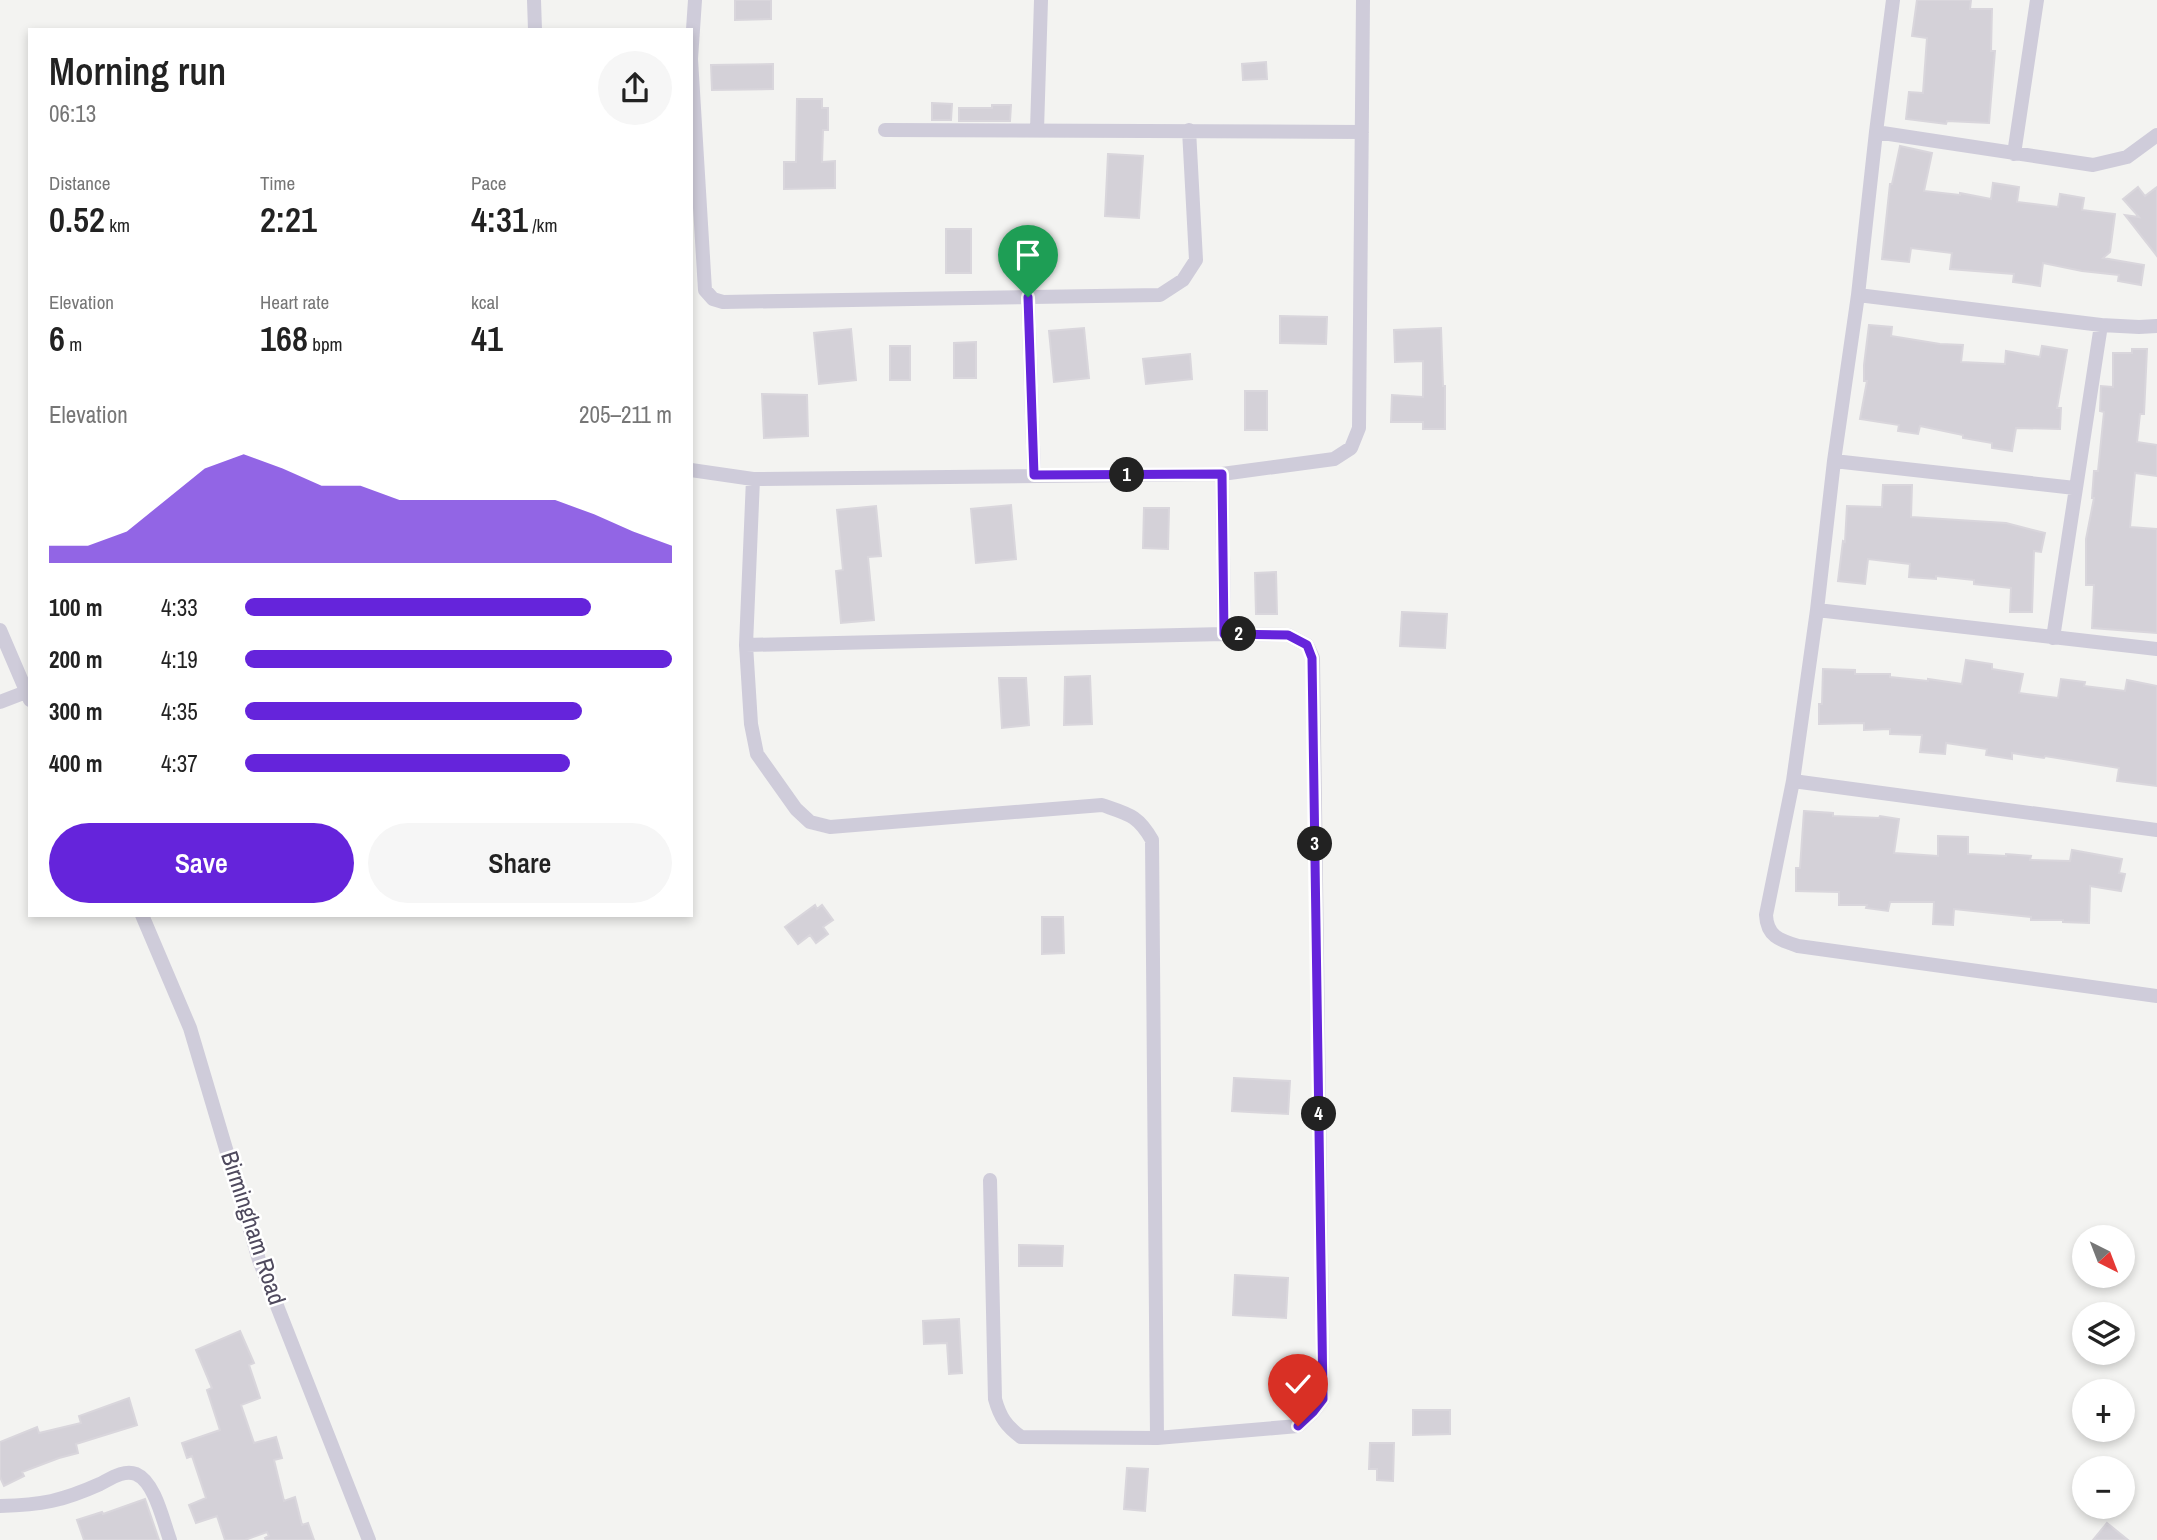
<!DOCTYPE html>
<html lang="en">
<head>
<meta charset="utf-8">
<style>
  :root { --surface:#fff; --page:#f6f6f6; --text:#222; --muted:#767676; --accent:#6524db }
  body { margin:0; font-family:"Archivo Narrow",sans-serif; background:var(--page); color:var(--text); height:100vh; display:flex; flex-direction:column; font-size:26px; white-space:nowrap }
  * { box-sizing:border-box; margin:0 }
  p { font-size:23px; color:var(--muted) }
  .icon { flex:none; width:38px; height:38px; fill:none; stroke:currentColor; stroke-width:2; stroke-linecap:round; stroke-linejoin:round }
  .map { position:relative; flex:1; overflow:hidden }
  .side { position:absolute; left:28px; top:28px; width:665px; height:889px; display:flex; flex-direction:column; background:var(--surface); border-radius:0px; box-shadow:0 4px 10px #0003 }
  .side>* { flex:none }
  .needle { width:46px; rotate:138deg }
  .buttons { position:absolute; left:2072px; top:1225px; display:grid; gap:14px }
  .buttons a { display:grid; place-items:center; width:63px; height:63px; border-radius:50%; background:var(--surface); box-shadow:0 4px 10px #0003; font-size:35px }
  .pin { position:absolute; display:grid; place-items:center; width:60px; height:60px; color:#fff; margin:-72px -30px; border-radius:50% 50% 50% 0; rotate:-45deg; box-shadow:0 0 7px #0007 }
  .pin .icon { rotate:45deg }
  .km { position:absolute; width:35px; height:35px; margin:-18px; border-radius:50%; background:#222; color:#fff; font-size:19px; line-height:35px; text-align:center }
  .round { display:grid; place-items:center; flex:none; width:74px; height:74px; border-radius:37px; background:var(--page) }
  .summary { display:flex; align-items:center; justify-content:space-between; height:119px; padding:0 21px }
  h1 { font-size:38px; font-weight:600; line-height:52px }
  .metrics { display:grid; grid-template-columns:repeat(3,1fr); gap:10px; height:119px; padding:7px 21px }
  .metrics div { display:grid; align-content:center }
  .metrics b { font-size:35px; font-weight:600 }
  .metrics small { font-size:19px; font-weight:400 }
  .metrics p { font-size:19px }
  .chart { height:196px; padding:14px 21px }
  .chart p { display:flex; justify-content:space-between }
  .chart svg { width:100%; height:126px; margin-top:7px; fill:var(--accent); opacity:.7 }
  .action { display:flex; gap:14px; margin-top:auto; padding:14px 21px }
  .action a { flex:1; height:80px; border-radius:42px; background:var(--accent); color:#fff; font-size:28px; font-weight:600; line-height:80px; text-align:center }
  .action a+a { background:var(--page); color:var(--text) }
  ul { padding:0 21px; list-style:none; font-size:23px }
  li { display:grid; grid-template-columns:112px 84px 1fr; align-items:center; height:52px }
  li i { height:18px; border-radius:9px; background:var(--accent) }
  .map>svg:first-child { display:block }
  .building { fill:#d4d1d8; stroke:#d9d6dc; stroke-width:2 }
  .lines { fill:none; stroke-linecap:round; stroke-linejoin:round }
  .minor { stroke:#cfccda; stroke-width:14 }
  .route-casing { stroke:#fff; stroke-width:14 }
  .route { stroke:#6524db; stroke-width:9 }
  .labels { text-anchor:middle; stroke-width:5; stroke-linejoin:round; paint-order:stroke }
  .street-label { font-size:24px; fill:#4f4a5e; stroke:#fff }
</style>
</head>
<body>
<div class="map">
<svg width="2157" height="1540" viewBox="0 0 2157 1540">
  <rect width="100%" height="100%" fill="#f3f3f1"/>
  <path class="building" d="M735 0H771V19L735 20Z
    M1917 0H1971L1970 9H1992L1991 51H1995L1989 123 1947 121 1946 124 1906 119 1909 92 1923 93 1927 38 1912 36Z
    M1266 62 1267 79 1243 80 1242 64Z
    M773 64V89L712 90 711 65Z
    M797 99H822V108H828V130H823L822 162 835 161V188L784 189V162H796Z
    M932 103 952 104 951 120H932Z
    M992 105H1011L1010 121H959V108H992Z
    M1900 146 1932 153 1924 191 1960 195V193L1991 199 1993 183 2019 187 2017 202 2058 207 2060 194 2084 198 2082 210 2115 214 2110 252 2103 258 2144 265 2141 285 2118 281 2119 275 2082 271 2043 263 2040 286 2013 282 2014 274 1950 269 1952 253 1911 248 1909 262 1882 259 1890 184H1892Z
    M1108 154 1143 156 1139 218 1105 216Z
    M2138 187 2145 196 2157 187V256L2125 215 2139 217 2123 199Z
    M946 229H971V273H946Z
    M1280 316 1327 317 1326 344 1280 343Z
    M1869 325 1892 327 1891 336 1940 344 1963 345 1961 362 2005 364 2006 351 2040 357 2042 346 2067 350 2057 408H2061L2060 429 2016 428 2012 451 1992 448V443L1963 438V435L1920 426 1918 434 1898 431 1899 425 1860 419 1867 381H1864V365Z
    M1084 328 1089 378 1054 382 1049 331Z
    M1441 328 1443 386H1445V429H1423V422H1391L1392 395 1423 397V361L1395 362 1394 330Z
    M851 329 856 380 819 384 814 333Z
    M976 342V378H954V343Z
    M890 346H910V380H890Z
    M2132 349H2147L2144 414H2140L2137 442 2157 445V476L2135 473 2130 527 2157 529V633L2092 628 2094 585H2086V539L2094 498H2092L2094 471H2098L2104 412 2100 411 2101 386 2113 387V353H2132Z
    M1190 354 1192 379 1146 384 1143 359Z
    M1245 391H1267V430H1245Z
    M762 394 807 395 808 436 764 438Z
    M1883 485H1912L1911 517 2006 523 2045 533 2041 552 2034 551 2032 612H2010L2011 588 1974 584V580L1936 576V579L1909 577 1910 564 1868 559 1865 584 1838 581 1843 541 1845 542 1847 506 1882 507Z
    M1011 505 1016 559 976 563 971 509Z
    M876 506 881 556 868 557 874 620 841 623 836 571 843 570 837 510Z
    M1144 508H1169L1168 549 1143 548Z
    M1276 572 1277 614H1256L1255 573Z
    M1402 612 1447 614 1445 648 1400 646Z
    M1966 660 1992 664V669L2023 674 2019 693 2058 698 2061 679 2085 682 2084 686 2125 691 2127 680 2157 686V786L2117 781 2119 768 2045 756 2044 758 2012 753V759L1986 755 1987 749 1946 743 1945 754 1920 752 1922 735 1890 734V729L1864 730V723L1819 724V704H1822L1823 669 1855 670V674H1890V677L1928 681V679L1962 684Z
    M1090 676 1092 724 1064 725 1065 677Z
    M999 678H1026L1029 725 1002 728Z
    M1804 811 1833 813V816L1879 818 1880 816 1899 819 1894 853 1938 856V836L1968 837V854L2006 856V854L2031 856 2030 860 2070 861 2072 850 2122 859 2119 873 2125 874 2121 891 2090 886 2089 923 2063 922V920H2031V917L1954 909 1953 925 1933 924 1934 902H1890L1888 911 1866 908 1867 905H1839V892L1796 891V868H1800Z
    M815 905 817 909 822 905 833 920 823 927 828 934 816 943 810 935 798 944 785 927Z
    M1042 917H1063L1064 953 1042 954Z
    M1234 1078 1290 1081 1288 1114 1232 1111Z
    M1019 1245 1063 1246 1062 1266H1019Z
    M1235 1275 1288 1278 1286 1318 1233 1315Z
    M959 1319 962 1373 949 1374 947 1343 924 1344 923 1321Z
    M240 1331 254 1363 249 1365 260 1398 241 1405 254 1443 276 1437 282 1458 274 1460 284 1501 295 1497 302 1525 308 1523 314 1540H266L265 1538 269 1536 267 1532 245 1540H225L217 1516 196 1523 189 1505 206 1498 192 1456 187 1458 182 1443 220 1430 207 1390 212 1388 196 1350Z
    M129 1398 137 1425 76 1444 78 1453 59 1458 22 1472 24 1476 4 1486 0 1477V1442L37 1427 39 1433 81 1423 79 1416Z
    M1413 1410H1450V1434L1413 1435Z
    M1370 1443H1394L1393 1481 1377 1480V1469H1369Z
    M1127 1468 1148 1469 1145 1511 1124 1509Z
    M145 1499 159 1540H84L77 1520 102 1512 103 1514Z
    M2107 1523 2128 1540H2093Z"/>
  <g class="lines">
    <path class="minor" d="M534 0 535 30
      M695 0 691 59 705 290 713 299 723 302 1160 295 1183 280 1196 260 1189 130
      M1893 0 1876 132 1858 295 1834 461 1817 610 1793 781 1766 915C1767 936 1779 940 1798 946L2157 996
      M885 130 1362 132
      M1037 130 1041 0
      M1876 132 2093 165 2127 157 2157 135
      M2014 154 2037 0
      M1858 295 2101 325 2139 327 2157 326
      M1028 297 1034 475
      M1834 461 2075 488
      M691 470 753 479 1222 474 1334 459 1351 448 1359 428 1363 0
      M1222 474 1224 634
      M753 479 746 645 751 724 757 754 796 809 810 822 830 827 1102 805C1128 814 1138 815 1152 840L1157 1438
      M1817 610 2157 649
      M0 630 30 700
      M2053 638 2101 325
      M746 645 1224 634 1288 635 1307 645 1313 658 1323 1399 1313 1412 1298 1426 1157 1438 1021 1437C1006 1426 1000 1417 995 1399L990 1180
      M0 702 26 692
      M1793 781 2157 830
      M142 915 190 1028 259 1260 369 1540
      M0 1506C42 1505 62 1501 100 1484 110 1479 124 1469 136 1474 155 1482 163 1521 170 1540"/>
  </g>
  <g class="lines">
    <g class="route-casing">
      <path id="route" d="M1028 297 1034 475 1222 474 1224 634 1288 635 1307 645 1312 658 1323 1399 1313 1412 1298 1426"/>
    </g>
    <use href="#route" class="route"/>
  </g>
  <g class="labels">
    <g class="street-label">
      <text transform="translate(253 1228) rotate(72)" y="8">Birmingham Road</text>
    </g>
  </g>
</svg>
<div class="buttons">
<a><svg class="needle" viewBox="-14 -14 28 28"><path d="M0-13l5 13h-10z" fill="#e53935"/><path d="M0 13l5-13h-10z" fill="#767676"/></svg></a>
<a><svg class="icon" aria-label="layers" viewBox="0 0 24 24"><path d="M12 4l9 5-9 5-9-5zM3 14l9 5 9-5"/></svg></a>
<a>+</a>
<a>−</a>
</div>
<div class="pin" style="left:1028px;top:297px;background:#1e9e55"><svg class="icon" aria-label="arrive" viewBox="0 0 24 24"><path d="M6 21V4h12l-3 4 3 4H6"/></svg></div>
<div class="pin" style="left:1298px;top:1426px;background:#d93025"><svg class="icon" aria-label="check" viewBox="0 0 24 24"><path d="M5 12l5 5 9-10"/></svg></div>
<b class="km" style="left:1127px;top:475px">1</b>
<b class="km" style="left:1239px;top:634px">2</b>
<b class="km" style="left:1315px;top:844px">3</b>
<b class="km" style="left:1319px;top:1114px">4</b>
<section class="side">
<div class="summary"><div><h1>Morning run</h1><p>06:13</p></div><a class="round"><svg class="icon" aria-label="share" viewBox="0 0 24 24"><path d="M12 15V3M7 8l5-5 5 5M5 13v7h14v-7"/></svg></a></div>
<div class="metrics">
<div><p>Distance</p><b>0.52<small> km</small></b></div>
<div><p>Time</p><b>2:21</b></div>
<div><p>Pace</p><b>4:31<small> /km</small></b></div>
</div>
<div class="metrics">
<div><p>Elevation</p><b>6<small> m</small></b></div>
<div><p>Heart rate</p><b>168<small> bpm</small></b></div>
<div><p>kcal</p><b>41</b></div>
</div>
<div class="chart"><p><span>Elevation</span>205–211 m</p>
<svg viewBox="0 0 160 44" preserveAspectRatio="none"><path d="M0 44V38L10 38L20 33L30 22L40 11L50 6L60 11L70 17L80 17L90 22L100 22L110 22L120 22L130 22L140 27L150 33L160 38V44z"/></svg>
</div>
<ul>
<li><b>100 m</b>4:33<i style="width:81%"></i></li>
<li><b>200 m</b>4:19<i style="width:100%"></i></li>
<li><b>300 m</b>4:35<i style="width:79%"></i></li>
<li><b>400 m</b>4:37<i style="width:76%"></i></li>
</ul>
<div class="action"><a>Save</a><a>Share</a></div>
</section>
</div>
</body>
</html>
